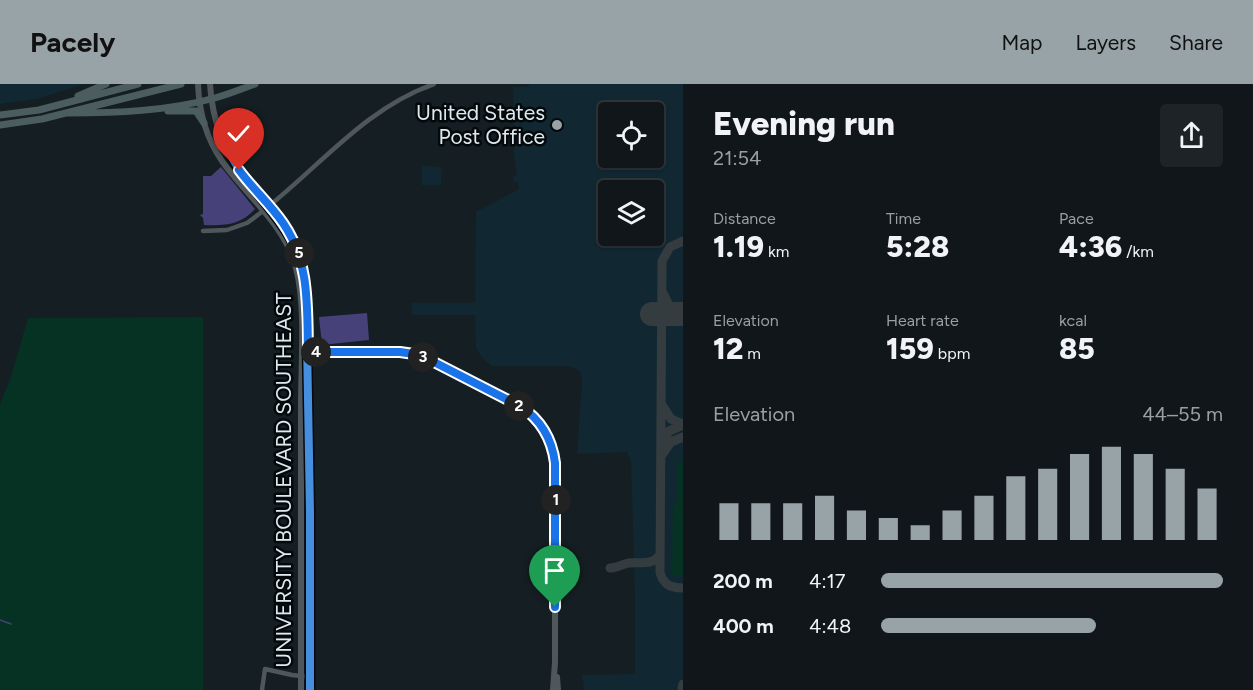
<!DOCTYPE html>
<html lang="en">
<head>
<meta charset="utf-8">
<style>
  :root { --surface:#10161a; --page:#1e2327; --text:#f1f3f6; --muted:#9c9fa2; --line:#303539; --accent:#98a3a7 }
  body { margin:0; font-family:Figtree,sans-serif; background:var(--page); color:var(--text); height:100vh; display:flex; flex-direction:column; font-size:22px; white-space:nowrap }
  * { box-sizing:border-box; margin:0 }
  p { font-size:20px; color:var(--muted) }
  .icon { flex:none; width:33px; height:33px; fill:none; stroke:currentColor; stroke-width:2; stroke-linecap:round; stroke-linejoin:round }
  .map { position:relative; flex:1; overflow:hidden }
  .details { display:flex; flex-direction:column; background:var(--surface); width:570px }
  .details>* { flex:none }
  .controls { position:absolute; left:598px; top:18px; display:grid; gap:12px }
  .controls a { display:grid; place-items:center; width:66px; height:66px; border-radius:6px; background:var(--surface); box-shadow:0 2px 4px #0004,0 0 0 2px var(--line); font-size:30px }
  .pin { position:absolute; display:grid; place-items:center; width:51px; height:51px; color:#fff; margin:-62px -26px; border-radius:50% 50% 50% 0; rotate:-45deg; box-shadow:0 0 6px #0007 }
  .pin .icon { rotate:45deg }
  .km { position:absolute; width:30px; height:30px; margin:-15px; border-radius:50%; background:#222; color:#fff; font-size:16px; line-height:30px; text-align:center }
  .round { display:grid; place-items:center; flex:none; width:63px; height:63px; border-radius:6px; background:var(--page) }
  .overview { display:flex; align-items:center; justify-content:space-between; height:102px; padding:0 30px }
  h1 { font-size:33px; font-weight:800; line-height:45px }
  .figures { display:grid; grid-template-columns:repeat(3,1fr); gap:9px; height:102px; padding:6px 30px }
  .figures div { display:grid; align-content:center }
  .figures b { font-size:30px; font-weight:800 }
  .figures small { font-size:16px; font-weight:400 }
  .figures p { font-size:16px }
  .chart { height:168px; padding:12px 30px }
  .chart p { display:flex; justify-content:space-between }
  .chart svg { width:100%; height:108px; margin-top:6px; stroke:var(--accent); stroke-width:6 }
  ul { padding:0 30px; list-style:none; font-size:20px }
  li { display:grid; grid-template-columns:96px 72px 1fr; align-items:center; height:45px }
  li i { height:15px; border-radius:8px; background:var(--accent) }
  header { display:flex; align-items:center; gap:36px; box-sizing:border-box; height:84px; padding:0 30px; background:var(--accent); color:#111 }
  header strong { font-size:28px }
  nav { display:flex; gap:33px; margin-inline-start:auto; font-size:21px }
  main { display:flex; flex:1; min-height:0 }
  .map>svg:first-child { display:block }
  .built { fill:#112832; fill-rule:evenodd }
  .green { fill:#063224 }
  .water { fill:#464178 }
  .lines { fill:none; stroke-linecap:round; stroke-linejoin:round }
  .stream { stroke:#464178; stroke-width:1.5 }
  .taxiway { stroke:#343c40; stroke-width:9 }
  .runway { stroke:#343c40; stroke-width:24 }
  .street { stroke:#50575a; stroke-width:4.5 }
  .secondary { stroke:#50575a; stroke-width:6 }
  .primary { stroke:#4b5d5f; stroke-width:7 }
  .cycleway-casing { stroke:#04090c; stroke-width:11 }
  .cycleway { stroke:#468fdf; stroke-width:8 }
  .route-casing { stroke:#fff; stroke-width:12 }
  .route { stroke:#1a73e8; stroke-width:8 }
  .poi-dot { fill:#98a3a7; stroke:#04090c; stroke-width:2 }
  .labels { text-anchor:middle; stroke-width:5; stroke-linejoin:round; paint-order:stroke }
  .poi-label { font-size:21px; fill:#dfeaef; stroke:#04090c; text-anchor:end }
  .street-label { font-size:21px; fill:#dfeaef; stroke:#04090c }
</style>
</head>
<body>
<header>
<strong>Pacely</strong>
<nav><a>Map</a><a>Layers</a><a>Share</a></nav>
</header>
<main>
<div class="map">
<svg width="683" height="606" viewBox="0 0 683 606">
  <rect width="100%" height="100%" fill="#151e22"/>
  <path class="built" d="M0 0H84L37 15 0 20Z
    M529 0H683V606H584L582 591 635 590V511L631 378 627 368 577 370 582 298 581 289 574 284 565 282H492L483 275 476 264 475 231H412V219H475L476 128 519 105 518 98H514L513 92 517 91 514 71 513 3H529ZM609 28H654V74H609ZM609 106H654V152H609Z
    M422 82 442 83 441 101H422Z"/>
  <path class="green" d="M203 233V606H0V320L11 293 28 234Z
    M677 378H683V492H672L673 419H677Z"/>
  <path class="water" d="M221 83 255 125C241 141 224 142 204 141L203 134 200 131 203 130V92H211Z
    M367 229 369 256 322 261 319 233Z"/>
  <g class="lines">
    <path class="stream" d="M0 536 11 540"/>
    <path class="taxiway" d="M683 157 670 163 662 177 660 488C663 501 671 504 683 504
      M663 209 669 221 683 230
      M662 321 671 335 683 340
      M662 360 669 347 683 341
      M662 371 671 358 683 353
      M610 484C617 484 622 480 629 479 641 478 653 482 660 470
      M682 604 683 600"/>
    <path class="runway" d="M652 230H683"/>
    <path class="street" d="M203 147 227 146 247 139C310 95 359 26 434 0
      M262 606 265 585 292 591 310 593"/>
    <path class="secondary" d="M198 0C199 28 206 54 222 77 247 113 285 140 296 184 306 222 301 280 301 320 301 415 301 511 301 606
      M210 0C212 33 223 66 244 93 267 121 294 146 303 183 313 223 307 281 308 324 309 418 311 512 310 606
      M305 268H400C434 271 488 306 520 322 540 335 553 354 555 379V578L553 606
      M557 593 558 606"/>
    <path class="primary" d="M78 12 106 0
      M168 27H196L204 39
      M68 29C116 29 168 27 215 14 229 10 242 5 255 0
      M0 31 39 26 138 0
      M0 41 42 35 181 0"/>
    <g class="cycleway-casing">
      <path id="cycleway" d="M230 70C257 119 297 140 306 201L310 428V606"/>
    </g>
    <use href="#cycleway" class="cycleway"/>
  </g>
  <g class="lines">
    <g class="route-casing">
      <path id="route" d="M239 86C252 104 270 120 283 139 310 178 307 223 308 268H400L414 270 432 277 520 322C540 335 552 355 555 379V523"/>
    </g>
    <use href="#route" class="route"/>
  </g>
  <circle class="poi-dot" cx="557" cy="41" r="6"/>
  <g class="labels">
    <g class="poi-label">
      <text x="545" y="36">United States<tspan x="545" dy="24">Post Office</tspan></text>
    </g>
    <g class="street-label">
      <text transform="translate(284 396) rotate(-90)" y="7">UNIVERSITY BOULEVARD SOUTHEAST</text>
    </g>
  </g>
</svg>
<div class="controls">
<a><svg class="icon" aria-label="locate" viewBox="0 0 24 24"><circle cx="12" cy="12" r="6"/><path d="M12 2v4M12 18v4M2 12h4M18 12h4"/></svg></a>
<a><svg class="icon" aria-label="layers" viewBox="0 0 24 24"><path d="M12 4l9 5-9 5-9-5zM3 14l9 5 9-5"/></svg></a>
</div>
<div class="pin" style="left:555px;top:523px;background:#1e9e55"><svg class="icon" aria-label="arrive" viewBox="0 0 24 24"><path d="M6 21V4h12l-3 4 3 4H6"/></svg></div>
<div class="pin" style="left:239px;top:86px;background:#d93025"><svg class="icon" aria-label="check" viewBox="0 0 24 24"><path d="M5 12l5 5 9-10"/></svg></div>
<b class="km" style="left:556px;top:416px">1</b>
<b class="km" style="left:519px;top:322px">2</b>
<b class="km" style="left:423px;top:273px">3</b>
<b class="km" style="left:316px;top:268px">4</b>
<b class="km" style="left:299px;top:169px">5</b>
</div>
<section class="details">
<div class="overview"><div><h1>Evening run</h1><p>21:54</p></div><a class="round"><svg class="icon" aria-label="share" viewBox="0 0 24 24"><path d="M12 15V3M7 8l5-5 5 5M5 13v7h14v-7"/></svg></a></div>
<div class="figures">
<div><p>Distance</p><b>1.19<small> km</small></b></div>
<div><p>Time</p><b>5:28</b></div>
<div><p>Pace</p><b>4:36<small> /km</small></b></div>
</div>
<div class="figures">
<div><p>Elevation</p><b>12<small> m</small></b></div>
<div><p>Heart rate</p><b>159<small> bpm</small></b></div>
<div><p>kcal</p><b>85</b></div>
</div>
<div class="chart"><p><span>Elevation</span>44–55 m</p>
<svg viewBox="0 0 160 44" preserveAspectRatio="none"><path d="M5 44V29M15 44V29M25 44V29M35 44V26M45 44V32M55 44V35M65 44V38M75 44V32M85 44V26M95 44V18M105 44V15M115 44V9M125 44V6M135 44V9M145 44V15M155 44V23"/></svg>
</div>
<ul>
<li><b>200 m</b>4:17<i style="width:100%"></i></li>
<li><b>400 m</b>4:48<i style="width:63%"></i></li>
</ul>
</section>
</main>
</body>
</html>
